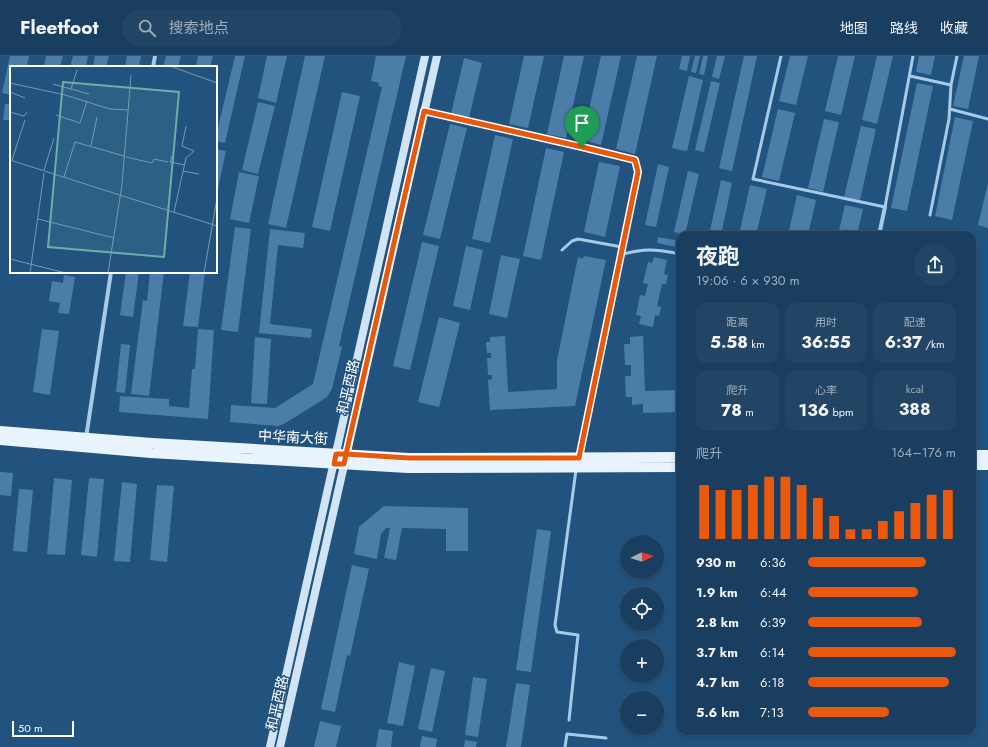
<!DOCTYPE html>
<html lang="zh">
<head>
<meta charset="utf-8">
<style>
  :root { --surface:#1a3e5f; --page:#234565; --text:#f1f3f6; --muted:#9faebd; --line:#385774; --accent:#ea580c }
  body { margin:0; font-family:Jost,"Noto Sans SC",sans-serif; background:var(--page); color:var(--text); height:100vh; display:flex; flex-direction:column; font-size:15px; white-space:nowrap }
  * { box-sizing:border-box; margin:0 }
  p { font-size:13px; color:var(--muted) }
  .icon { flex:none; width:22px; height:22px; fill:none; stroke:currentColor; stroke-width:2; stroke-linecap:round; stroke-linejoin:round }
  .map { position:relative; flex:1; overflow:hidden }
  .drawer { position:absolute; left:676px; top:175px; width:300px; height:504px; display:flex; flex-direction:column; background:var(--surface); border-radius:12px; box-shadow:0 2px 6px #0003,0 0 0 1px var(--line) }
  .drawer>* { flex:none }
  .needle { width:26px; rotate:85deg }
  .buttons { position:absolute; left:620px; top:479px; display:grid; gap:8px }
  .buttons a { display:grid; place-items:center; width:44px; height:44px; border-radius:50%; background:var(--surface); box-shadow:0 2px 6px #0003,0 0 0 1px var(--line); font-size:20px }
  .scale { position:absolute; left:12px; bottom:10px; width:62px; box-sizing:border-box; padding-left:4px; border:2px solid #fff; border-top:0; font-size:11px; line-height:14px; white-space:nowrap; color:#fff; -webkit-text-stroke:3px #22537f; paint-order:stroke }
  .pin { position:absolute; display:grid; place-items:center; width:34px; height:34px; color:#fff; margin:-41px -17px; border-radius:50% 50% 50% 0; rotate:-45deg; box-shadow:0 0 4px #0007 }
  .pin .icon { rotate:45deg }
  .round { display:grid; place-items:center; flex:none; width:42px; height:42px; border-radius:21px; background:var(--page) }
  .overview { display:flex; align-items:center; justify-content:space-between; height:68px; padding:0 20px }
  h1 { font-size:22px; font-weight:700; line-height:30px }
  .stats { display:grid; grid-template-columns:repeat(3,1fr); gap:6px; height:68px; padding:4px 20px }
  .stats div { display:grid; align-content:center; border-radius:10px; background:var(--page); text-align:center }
  .stats b { font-size:17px; font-weight:700 }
  .stats small { font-size:11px; font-weight:400 }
  .stats p { font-size:11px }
  .chart { height:112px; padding:8px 20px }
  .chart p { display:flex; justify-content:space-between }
  .chart svg { width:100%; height:72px; margin-top:4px; stroke:var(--accent); stroke-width:6 }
  ul { padding:0 20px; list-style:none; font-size:13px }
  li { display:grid; grid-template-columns:64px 48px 1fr; align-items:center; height:30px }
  li i { height:10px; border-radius:5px; background:var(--accent) }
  header { display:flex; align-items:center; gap:24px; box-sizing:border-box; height:56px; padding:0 20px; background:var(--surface); border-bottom:1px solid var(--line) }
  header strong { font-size:19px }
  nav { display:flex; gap:22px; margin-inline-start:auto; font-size:14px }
  .search { width:280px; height:36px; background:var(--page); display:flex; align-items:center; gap:10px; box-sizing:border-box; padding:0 14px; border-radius:22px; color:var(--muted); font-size:15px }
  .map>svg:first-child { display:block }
  .building { fill:#4a7da8 }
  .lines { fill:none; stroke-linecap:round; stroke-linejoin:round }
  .lane { stroke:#a7cae7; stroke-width:3 }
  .street { stroke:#a7cae7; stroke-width:4 }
  .secondary { stroke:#d1e4f6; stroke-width:8 }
  .primary { stroke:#e9f3fd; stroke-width:10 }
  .route-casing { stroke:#fff; stroke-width:8 }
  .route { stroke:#ea580c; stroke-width:5 }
  .labels { text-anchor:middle; stroke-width:3; stroke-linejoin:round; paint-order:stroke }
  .street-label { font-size:14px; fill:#fff; stroke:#22537f }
  .inset-road { fill:none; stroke:#7a98b2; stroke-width:1 }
  .view { fill:#6fada8; fill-opacity:0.15; stroke:#6fada8; stroke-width:2 }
  .inset-edge { fill:none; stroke:#fff; stroke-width:2 }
</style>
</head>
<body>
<header>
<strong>Fleetfoot</strong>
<div class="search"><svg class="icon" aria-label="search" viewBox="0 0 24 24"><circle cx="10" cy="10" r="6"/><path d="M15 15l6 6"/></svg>搜索地点</div>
<nav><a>地图</a><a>路线</a><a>收藏</a></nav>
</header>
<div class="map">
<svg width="988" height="691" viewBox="0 0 988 691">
  <rect width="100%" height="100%" fill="#22537f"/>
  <path class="building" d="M10 0H29L27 11H11V39L2 37Z
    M46 0H63L60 11H44Z
    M73 0H88L86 11H70Z
    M95 0H109L106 11H93Z
    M127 0H141L139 11H125Z
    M166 0H181L178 11H163Z
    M198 0H213L210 11H196Z
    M235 0H245L225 87 216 85V80Z
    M267 0H287L276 47 258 42Z
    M305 0H325L286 172 268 168Z
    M376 0H406L339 290 342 291 332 333 327 341 284 368 278 370 230 366 231 349 275 352 313 328 382 31 378 30 379 27 371 25Z
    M524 0H544L528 72 509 68Z
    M564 0H584L566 82 547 78Z
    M601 0H621L601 89 582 84Z
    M637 0H657L635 98 616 93Z
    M682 0H690L687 15 679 13Z
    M695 0H700L696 17 691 16Z
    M703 0H708L704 19 699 18Z
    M717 0H725L719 23 712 21Z
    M744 0H757L732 115 719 112Z
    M790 0H808L796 49 779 45Z
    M838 0H855L841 59 825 55Z
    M877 0H893L877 68 862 64Z
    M919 0H935L931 19 916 16Z
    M964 0H979L968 53 953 50Z
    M464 2 482 7 469 62 451 58Z
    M689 20 703 24 687 95 680 94 672 92Z
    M711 25 720 27 704 96 695 94Z
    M917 27 933 30 907 155 891 152Z
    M342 36 360 40 330 175 312 171Z
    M258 46 275 50 258 118 242 114Z
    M5 48H11V64H3Z
    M778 53 795 57 779 125 762 121Z
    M955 61 973 65 952 164 935 160Z
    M824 63 839 66 823 136 808 132Z
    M450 68 467 72 440 183 423 179Z
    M861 70 876 73 860 144 844 141Z
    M495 79 513 83 490 187 472 183Z
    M546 92 564 96 541 204 523 200Z
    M216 93 226 95 217 137 216 136Z
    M599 106 620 110 605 181 584 176Z
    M658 108 669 111 656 171 645 169Z
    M688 115 699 118 685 179 674 176Z
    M239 116 259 120 249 167 230 163Z
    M721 124 732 127 721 179H709Z
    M988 127V172L978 169Z
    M750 129 767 133 756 179H739Z
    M797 139 816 144 808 179H788Z
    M845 149 863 153 857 179H838Z
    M235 171 251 173 238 276 221 274Z
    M270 173 305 177 303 192 278 189 270 268 312 273 311 282 259 277Z
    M658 181 680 185V192L657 187Z
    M422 186 439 190 410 314 393 310Z
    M466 190 483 194 470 254 453 250Z
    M501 199 520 203 507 262 489 258Z
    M584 200 606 204 575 350 490 354 488 324 492 323V319H488L487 302H491V297H487L486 286H490V281L505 280 508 336 557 333V304L578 201 583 203Z
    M654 201 667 204 664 218 668 219 666 228H662L657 250 661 251 659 260 655 259 653 271 639 268 641 260 636 259 640 239 645 240 648 228 643 227 648 206 652 207Z
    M126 216H139L133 261 120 259Z
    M150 216H164L149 340 131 338 143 244 147 245Z
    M190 216H205L198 271 183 270Z
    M64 219 75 221 69 258 58 257 60 247 49 245 52 225 63 227Z
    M439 261 460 267 439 351 418 346Z
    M42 273 59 275 50 339 33 336Z
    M198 273 214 274 208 363 119 356 120 340 169 343V350L189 352 192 313H195Z
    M643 280 645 335 680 334V356L643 357V348L632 349V341H626L625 320H631V309H625L624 288H630V281Z
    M255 281 271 283 267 348 251 347Z
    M121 288 130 289 125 337 116 336Z
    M0 416 13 417 11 440 0 439Z
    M54 422 72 424 65 499 47 498Z
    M89 422 104 423 97 501 81 499Z
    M122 426 137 428 130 506 114 505Z
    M157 429 174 430 167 506 150 504Z
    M19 433 33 434 27 496 13 495Z
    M384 450 468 452V495H446V473L402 472 396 504 384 502 390 472H386L381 478 377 503 354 498 359 471Z
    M537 473 551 475 531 616 516 614Z
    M352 509 369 513 350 600 347 599 335 656 321 653Z
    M399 606 415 610 403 670 387 667Z
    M431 612 445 615 432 676 418 673Z
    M473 621 487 623 478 681 465 679Z
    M516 627 530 629 521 691H506Z
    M320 665 341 670 336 691H314Z
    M379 673 393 675 391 691H376Z
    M422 680 437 683 436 691H420Z
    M465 684 477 686 476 691H464Z"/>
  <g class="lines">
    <path class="lane" d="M781 0 753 123 885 151 913 0
      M910 20 951 29
      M950 53 988 63
      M930 159 949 63 951 29 957 0
      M562 194 572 185 578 183 622 191
      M620 199C644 192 656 193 680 198
      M569 664 578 579 557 576 555 569 576 414
      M565 691 567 678 606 682"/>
    <path class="street" d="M153 11 155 0
      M425 55 635 104 638 116 579 401
      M879 179 885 151
      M86 382 111 216"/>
    <path class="secondary" d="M270 691 425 0
      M280 691 437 0"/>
    <path class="primary" d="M0 375 152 387 409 402 680 401
      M0 384 151 397 408 412 680 411
      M972 399H988
      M972 409H988"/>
  </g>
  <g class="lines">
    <g class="route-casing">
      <path id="route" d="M582 91 424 55 346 398H336L334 408H344L346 398 409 402H579L638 116 635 104 582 91"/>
    </g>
    <use href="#route" class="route"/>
  </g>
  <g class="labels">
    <g class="street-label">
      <text transform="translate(348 331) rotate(-77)" y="5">和平西路</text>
      <text transform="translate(293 381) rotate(3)" y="5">中华南大街</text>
      <text transform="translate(277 647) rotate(-77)" y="5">和平西路</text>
    </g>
  </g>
  <g transform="translate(10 10)">
    <rect width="207" height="207" fill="#22537f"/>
    <path class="inset-road" d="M160 0 207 17M0 17 55 29 100 43 118 44M43 18 79 28M61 23 67 4M0 26 15 32M0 46 14 50 17 46M46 49 70 57 77 35M81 80 87 51M162 90 160 96 175 99M116 91 142 97 144 93 158 96M0 94 207 160M2 94 15 54M34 104 44 72M173 105 189 108M54 111 65 76 114 90M164 146 176 92 184 85 172 80 176 60M28 153 104 172M0 193 56 207M20 207 34 107M98 207 112 119 121 9M194 207 207 132"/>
    <path class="view" d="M53 16 169 26 154 191 38 181Z"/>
    <rect width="207" height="207" class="inset-edge"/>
  </g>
</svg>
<div class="buttons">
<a><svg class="needle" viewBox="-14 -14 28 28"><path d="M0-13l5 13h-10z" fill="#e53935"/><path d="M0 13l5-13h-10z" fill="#9faebd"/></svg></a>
<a><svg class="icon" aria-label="locate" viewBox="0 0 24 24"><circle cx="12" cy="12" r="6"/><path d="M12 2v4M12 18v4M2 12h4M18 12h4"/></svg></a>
<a>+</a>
<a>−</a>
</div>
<div class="scale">50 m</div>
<div class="pin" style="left:582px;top:91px;background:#1e9e55"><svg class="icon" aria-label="arrive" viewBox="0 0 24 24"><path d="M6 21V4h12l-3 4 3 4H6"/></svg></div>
<section class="drawer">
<div class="overview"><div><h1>夜跑</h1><p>19:06 · 6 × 930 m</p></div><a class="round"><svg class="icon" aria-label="share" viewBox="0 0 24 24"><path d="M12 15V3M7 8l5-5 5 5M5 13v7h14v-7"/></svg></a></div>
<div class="stats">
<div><p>距离</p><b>5.58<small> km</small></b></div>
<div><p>用时</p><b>36:55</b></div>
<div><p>配速</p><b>6:37<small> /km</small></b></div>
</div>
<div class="stats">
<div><p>爬升</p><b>78<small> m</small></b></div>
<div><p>心率</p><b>136<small> bpm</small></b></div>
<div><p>kcal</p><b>388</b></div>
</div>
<div class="chart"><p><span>爬升</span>164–176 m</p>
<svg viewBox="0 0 160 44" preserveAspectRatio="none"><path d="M5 44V11M15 44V14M25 44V14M35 44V11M45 44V6M55 44V6M65 44V11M75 44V19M85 44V30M95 44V38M105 44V38M115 44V33M125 44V27M135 44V22M145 44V17M155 44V14"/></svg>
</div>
<ul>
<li><b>930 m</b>6:36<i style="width:80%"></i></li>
<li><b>1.9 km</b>6:44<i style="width:74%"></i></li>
<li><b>2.8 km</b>6:39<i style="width:77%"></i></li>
<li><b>3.7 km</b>6:14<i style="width:100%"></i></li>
<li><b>4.7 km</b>6:18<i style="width:95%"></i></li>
<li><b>5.6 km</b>7:13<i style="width:55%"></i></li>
</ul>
</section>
</div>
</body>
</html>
